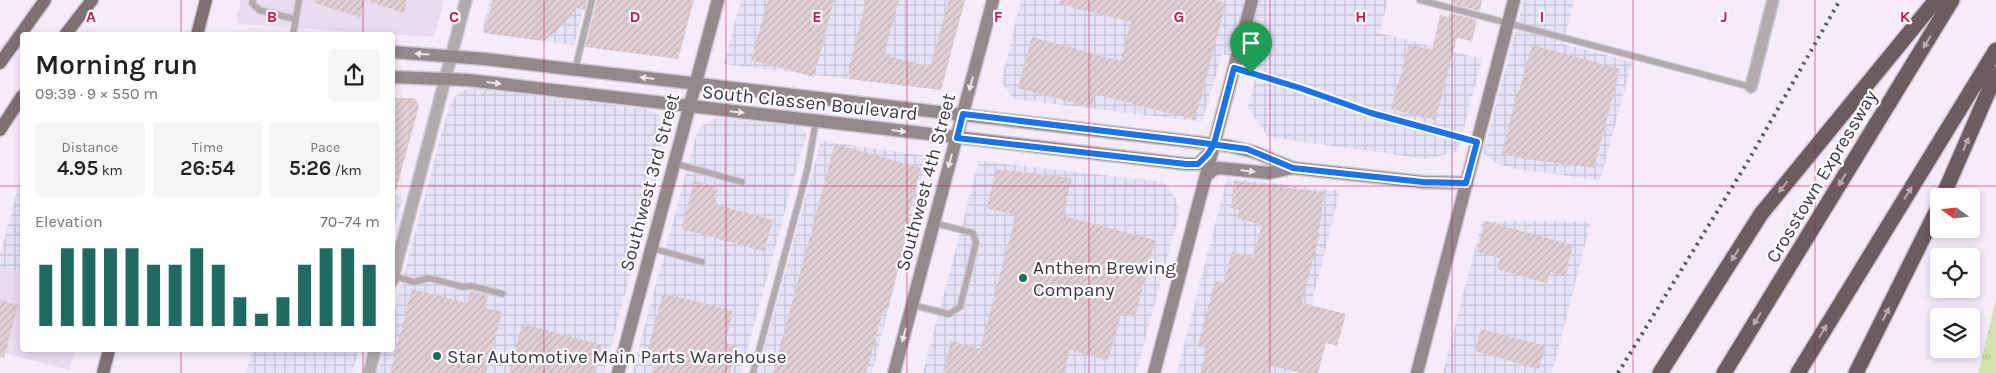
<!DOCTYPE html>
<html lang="en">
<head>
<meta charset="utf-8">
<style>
  :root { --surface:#fff; --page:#f6f6f6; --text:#202124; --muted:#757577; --accent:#206a61 }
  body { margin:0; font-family:Karla,sans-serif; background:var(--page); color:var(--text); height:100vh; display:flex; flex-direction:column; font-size:19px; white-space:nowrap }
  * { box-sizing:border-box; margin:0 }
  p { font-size:16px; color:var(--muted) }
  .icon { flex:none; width:28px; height:28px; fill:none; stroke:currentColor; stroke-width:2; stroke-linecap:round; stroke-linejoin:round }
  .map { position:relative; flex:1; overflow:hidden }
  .details { position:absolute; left:20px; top:32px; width:375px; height:320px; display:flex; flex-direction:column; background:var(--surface); border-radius:5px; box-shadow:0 2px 8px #0003 }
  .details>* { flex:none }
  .needle { width:32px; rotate:285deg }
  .fabs { position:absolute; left:1930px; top:188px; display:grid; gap:10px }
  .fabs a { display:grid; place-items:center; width:50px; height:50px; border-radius:5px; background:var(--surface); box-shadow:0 2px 8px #0003; font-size:25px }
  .pin { position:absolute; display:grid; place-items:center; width:42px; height:42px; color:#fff; margin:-51px -21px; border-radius:50% 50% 50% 0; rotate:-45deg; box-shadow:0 0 5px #0007 }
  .pin .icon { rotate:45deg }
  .round { display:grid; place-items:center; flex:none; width:52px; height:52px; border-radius:5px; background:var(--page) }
  .summary { display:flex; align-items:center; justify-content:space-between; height:85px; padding:0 15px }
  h1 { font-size:28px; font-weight:600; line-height:38px }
  .metrics { display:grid; grid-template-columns:repeat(3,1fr); gap:8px; height:85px; padding:5px 15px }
  .metrics div { display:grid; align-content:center; border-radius:5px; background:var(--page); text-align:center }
  .metrics b { font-size:21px; font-weight:600 }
  .metrics small { font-size:14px; font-weight:400 }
  .metrics p { font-size:14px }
  .chart { height:140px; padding:10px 15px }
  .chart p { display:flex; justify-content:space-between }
  .chart svg { width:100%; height:90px; margin-top:5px; stroke:var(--accent); stroke-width:6 }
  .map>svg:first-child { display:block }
  .built { fill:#eadbf0 }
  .industrial { fill:url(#industrial-grid) }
  .park { fill:url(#park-tufts) }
  .building { fill:url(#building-hatch) }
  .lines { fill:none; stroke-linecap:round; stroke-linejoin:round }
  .lane-casing { stroke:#d0c7d5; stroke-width:8 }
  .street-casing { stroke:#d0c7d5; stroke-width:14 }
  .secondary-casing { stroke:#d0c7d5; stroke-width:15 }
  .primary-casing { stroke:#d0c7d5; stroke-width:15 }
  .highway-casing { stroke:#d0c7d5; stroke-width:18 }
  .lane { stroke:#b2aaac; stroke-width:5.5 }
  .street { stroke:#b2aaac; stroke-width:11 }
  .secondary { stroke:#94888b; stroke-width:12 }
  .primary { stroke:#7f7074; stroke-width:12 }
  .highway { stroke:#6c5c60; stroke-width:15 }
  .rail { stroke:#5d585f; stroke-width:4; stroke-dasharray:2.5 5; stroke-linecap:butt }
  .oneway { fill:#b5acb0 }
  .oneway2 { fill:#e9e5e8 }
  .route-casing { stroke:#fff; stroke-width:10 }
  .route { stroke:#1a73e8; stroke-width:6 }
  .grid { fill:none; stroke:#c2185b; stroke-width:1; stroke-opacity:0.55 }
  .poi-dot { fill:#206a61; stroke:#fefcff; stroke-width:2 }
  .labels { text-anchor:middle; stroke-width:4.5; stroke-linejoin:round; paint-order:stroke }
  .street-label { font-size:19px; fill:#3d393f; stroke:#fefcff }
  .poi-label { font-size:19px; fill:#3d393f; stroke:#fefcff; text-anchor:start }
  .grid-label { font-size:16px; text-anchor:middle; font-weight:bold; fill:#c2185b; stroke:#fefcff; stroke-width:4.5; stroke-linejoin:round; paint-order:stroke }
</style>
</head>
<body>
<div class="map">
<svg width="1996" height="373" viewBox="0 0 1996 373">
  <defs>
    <pattern id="industrial-grid" width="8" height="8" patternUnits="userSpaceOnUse" patternTransform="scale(1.25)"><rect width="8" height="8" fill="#e6e2f8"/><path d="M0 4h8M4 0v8" fill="none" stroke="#c6c3d6"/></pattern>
    <pattern id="park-tufts" width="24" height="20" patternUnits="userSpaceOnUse" patternTransform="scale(1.25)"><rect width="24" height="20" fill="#cfe3ae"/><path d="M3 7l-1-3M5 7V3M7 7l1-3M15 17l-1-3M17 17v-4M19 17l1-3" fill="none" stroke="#b3c497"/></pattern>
    <pattern id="building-hatch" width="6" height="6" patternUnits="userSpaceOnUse" patternTransform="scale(1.25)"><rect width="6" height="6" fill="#e1ced3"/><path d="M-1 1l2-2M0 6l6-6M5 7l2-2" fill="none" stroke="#c2b2b6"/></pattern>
  </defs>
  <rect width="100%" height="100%" fill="#f5ebfa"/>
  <path class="built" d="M241 0H444L434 37 239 24 236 19Z
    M0 267 22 273V350H74L69 370 0 352Z"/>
  <path class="industrial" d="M490 0H586L574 45 482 32Z
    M741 0H965L941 90 724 64Z
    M1021 0H1388L1380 33 1482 59 1458 151 1427 159 1268 137 1248 108 1260 63 1222 54 1202 122 1014 99 1001 82Z
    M1524 0H1574L1563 44 1632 62 1600 180 1516 169 1498 164 1483 153Z
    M472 88 647 109 659 115 666 126 667 137 604 373H377L383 350H392L393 316 448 110 452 99 462 91Z
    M717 118 797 126 803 129 806 134 741 373H632L697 132 702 126Z
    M821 141 927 156 872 373H758Z
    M979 161 1164 182 1176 199 1179 214 1136 373H923Z
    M22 174V273L0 267V255Z
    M1227 178 1340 191 1294 373H1177Z
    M393 194 403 197 393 232 392 194Z
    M1482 221 1591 222 1552 373H1443Z
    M252 350H359L352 373H246Z"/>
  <path class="park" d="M1996 300V373H1978Z"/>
  <path class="building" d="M315 0H365L360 17 314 3Z
    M371 0H407L404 13 370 2Z
    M493 0H587L585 10 577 8 560 27 544 41 484 33Z
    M597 0H694L678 59 585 47Z
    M768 0H834L814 77 751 60Z
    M866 0H899L884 55 930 67 949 0H965L941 90 849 79V68Z
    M1060 0H1214L1226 3 1195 120 1096 94 1092 108 1018 88 1032 37 1120 61 1131 22 1059 4Z
    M1453 0H1482L1480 11 1452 4Z
    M1450 13 1477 20 1472 41 1457 38 1435 120 1391 109 1409 44 1432 50 1440 15 1448 17Z
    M1532 45 1620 69 1594 168 1519 158 1502 153 1518 89H1520Z
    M392 98H415L419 106 396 190H392Z
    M835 144 921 168 908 217 911 218 888 309 884 308 866 373H773Z
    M996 169 1072 178 1063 216 1155 240 1135 317 1121 314 1108 361 1070 350 1064 373H943L951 341 980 349 1016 215 987 208Z
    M694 181 718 188 714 204 773 220 764 251 682 229Z
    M1234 181 1324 192 1318 239 1302 303 1346 314 1337 346 1326 343 1318 373H1300L1271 365 1269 373H1200L1207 348 1198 346 1215 281 1224 283 1232 252 1253 257 1262 225 1237 218 1239 209 1231 208Z
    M1485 221 1573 245 1565 276 1550 272 1547 283 1497 269 1500 258 1477 252Z
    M412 289 467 303 470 291 488 295 485 308 502 312 486 373H390Z
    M663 293 733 311 725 343 737 346 730 373H652L656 359 646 356Z
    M0 300 18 305 4 358 0 357Z
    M522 324 602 345 595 373H509Z
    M1481 329 1545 346 1539 369 1475 351Z"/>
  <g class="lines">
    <g class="lane-casing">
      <path id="lane" d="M253 0 252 3 259 10 295 19
        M1420 0 1751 87
        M293 35 299 0
        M1234 68 1300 88 1371 113 1477 142
        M575 70 592 0
        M673 163 742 182
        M651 248 702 262
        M394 276 414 282 429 278 463 287 472 286 503 294
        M912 305 949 314 960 307 976 243 973 233 934 223
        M753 373 807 171 816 121"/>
    </g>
    <g class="street-casing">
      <path id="street" d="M1751 87 1773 0
        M392 281 466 0
        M369 373 375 350"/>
    </g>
    <g class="secondary-casing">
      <path id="secondary" d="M392 52 485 59 1229 146 1254 152 1293 168
        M392 77 468 80 1186 164H1198L1208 154 1214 144
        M1206 176 1213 170 1219 168 1269 173 1293 168 1423 182 1467 183
        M618 373 718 0
        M894 373 993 0
        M1154 373 1252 0
        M1417 373 1514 0"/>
    </g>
    <g class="primary-casing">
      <path id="primary" d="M65 35 92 0
        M197 35 206 0
        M0 63 45 0
        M0 130 22 96
        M103 373 109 350"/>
    </g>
    <g class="highway-casing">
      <path id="highway" d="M1943 196 1996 74
        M1660 373 1761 214 1936 0
        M1724 373 1952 0
        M1798 373 1996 50
        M1856 373 1939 206"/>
    </g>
    <use href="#lane" class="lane"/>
    <use href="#street" class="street"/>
    <use href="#secondary" class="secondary"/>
    <use href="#primary" class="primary"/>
    <use href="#highway" class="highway"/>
    <path class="rail" d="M1618 373 1747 163 1840 0"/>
  </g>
  <defs><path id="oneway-solid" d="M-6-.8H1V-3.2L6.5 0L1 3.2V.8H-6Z" transform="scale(1.25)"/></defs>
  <g class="oneway">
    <use href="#oneway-solid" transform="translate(1927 42) rotate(121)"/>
    <use href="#oneway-solid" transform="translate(1966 144) rotate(-67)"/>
    <use href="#oneway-solid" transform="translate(1842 180) rotate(121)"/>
    <use href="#oneway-solid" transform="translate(1783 187) rotate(129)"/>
    <use href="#oneway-solid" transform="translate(1908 193) rotate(-58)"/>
    <use href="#oneway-solid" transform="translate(1735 255) rotate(122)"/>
    <use href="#oneway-solid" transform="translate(1886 314) rotate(-64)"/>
    <use href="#oneway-solid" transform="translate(1757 319) rotate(121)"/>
    <use href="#oneway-solid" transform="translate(1823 331) rotate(-59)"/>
  </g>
  <g class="oneway2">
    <use href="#oneway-solid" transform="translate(422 54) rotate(-176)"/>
    <use href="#oneway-solid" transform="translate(647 78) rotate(-173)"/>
    <use href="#oneway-solid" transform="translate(494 83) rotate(7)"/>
    <use href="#oneway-solid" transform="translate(971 84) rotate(105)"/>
    <use href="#oneway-solid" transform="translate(737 112) rotate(6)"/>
    <use href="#oneway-solid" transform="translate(899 131) rotate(7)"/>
    <use href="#oneway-solid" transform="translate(950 161) rotate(105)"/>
    <use href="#oneway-solid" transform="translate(1248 171) rotate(7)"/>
    <use href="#oneway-solid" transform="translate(904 335) rotate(105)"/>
  </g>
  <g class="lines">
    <g class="route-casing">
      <path id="route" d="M1251 73 1234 68 1214 144 1208 154 1198 164H1186L957 138 963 114 1188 141 1247 149 1293 168 1423 182 1466 183 1477 142 1371 113 1300 88 1251 73"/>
    </g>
    <use href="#route" class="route"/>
  </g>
  <path class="grid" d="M181 0V35M363 0V35M544 0V373M726 0V373M907 0V373M1089 0V373M1270 0V373M1452 0V373M1633 0V373M1815 0V373M0 186H22M392 186H1996M181 350V373M363 350V373"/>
  <g class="poi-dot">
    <circle cx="1023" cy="278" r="5"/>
    <circle cx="437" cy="356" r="5"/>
  </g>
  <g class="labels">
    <g class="street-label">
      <text transform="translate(810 102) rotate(6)" y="7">South Classen Boulevard</text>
      <text transform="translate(1821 176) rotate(-59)" y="7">Crosstown Expressway</text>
      <text transform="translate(649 182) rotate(-75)" y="7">Southwest 3rd Street</text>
      <text transform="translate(925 182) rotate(-75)" y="7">Southwest 4th Street</text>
    </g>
    <g class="poi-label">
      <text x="1033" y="274">Anthem Brewing<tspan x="1033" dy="22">Company</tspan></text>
      <text x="447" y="363">Star Automotive Main Parts Warehouse</text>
    </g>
  </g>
  <g class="grid-label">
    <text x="91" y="22">A</text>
    <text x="272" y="22">B</text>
    <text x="454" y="22">C</text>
    <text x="635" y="22">D</text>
    <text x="817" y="22">E</text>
    <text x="998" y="22">F</text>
    <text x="1179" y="22">G</text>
    <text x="1361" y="22">H</text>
    <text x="1542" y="22">I</text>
    <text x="1724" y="22">J</text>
    <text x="1905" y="22">K</text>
  </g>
</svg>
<div class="fabs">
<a><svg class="needle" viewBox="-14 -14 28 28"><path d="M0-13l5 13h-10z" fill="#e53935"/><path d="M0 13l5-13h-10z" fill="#757577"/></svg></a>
<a><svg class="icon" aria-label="locate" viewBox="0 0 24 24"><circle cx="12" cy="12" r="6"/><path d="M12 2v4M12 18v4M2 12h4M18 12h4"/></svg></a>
<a><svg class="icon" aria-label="layers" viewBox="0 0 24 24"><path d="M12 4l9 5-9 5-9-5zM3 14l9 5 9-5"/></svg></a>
</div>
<div class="pin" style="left:1251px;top:73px;background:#1e9e55"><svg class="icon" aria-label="arrive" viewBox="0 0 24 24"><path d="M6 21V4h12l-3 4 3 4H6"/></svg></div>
<section class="details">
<div class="summary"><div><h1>Morning run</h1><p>09:39 · 9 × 550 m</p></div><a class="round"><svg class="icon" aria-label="share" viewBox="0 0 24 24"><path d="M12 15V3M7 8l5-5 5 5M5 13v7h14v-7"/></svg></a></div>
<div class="metrics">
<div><p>Distance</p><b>4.95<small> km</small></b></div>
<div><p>Time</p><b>26:54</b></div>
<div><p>Pace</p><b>5:26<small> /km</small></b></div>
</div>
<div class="chart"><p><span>Elevation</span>70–74 m</p>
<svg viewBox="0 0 160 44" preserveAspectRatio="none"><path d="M5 44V14M15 44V6M25 44V6M35 44V6M45 44V6M55 44V14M65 44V14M75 44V6M85 44V14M95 44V30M105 44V38M115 44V30M125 44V14M135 44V6M145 44V6M155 44V14"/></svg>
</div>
</section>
</div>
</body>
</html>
